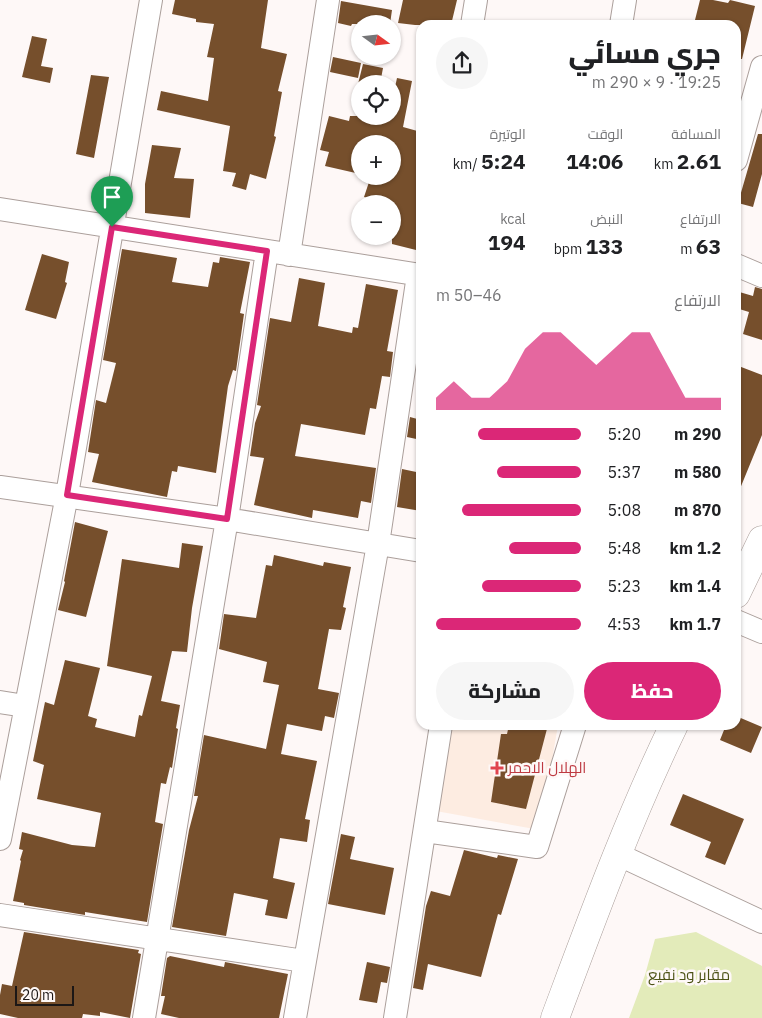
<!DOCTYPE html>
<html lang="ar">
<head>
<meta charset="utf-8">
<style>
  :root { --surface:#fff; --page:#f6f6f6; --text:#202124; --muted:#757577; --accent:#db2777 }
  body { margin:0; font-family:"IBM Plex Sans",Cairo,sans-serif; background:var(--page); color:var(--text); direction:rtl; height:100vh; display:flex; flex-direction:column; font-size:19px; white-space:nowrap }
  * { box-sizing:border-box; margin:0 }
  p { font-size:16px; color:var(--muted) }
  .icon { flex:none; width:28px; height:28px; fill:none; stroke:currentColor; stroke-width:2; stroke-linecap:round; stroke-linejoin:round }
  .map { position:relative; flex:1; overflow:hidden; direction:ltr }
  .drawer { position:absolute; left:416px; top:20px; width:325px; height:710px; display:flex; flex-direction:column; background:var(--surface); border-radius:15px; box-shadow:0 1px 4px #0004; direction:rtl }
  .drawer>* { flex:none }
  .needle { width:32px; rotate:105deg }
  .fabs { position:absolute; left:351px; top:15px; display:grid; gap:10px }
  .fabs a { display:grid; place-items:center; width:50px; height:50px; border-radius:50%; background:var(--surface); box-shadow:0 1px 4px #0004; font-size:25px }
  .scale { position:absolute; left:15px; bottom:12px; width:59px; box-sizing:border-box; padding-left:5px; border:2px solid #1c1716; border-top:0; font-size:14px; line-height:18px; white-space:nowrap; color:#1c1716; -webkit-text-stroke:4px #fef8f7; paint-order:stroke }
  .pin { position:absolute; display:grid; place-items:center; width:42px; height:42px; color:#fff; margin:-51px -21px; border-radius:50% 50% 50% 0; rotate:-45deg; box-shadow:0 0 5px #0007 }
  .pin .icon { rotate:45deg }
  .round { display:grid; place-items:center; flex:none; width:52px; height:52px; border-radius:26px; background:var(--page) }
  .summary { display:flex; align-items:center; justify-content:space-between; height:85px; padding:0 20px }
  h1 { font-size:28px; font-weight:800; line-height:38px }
  .metrics { display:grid; grid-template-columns:repeat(3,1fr); gap:8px; height:85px; padding:5px 20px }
  .metrics div { display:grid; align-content:center }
  .metrics b { font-size:21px; font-weight:800 }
  .metrics small { font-size:14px; font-weight:400 }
  .metrics p { font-size:14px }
  .chart { height:140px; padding:10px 20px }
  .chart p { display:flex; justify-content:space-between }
  .chart svg { width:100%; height:90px; margin-top:5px; fill:var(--accent); opacity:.7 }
  .cta { display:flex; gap:10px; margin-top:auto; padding:10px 20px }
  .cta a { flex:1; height:58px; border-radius:30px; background:var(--accent); color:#fff; font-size:20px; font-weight:800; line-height:58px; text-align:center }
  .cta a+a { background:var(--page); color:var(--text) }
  ul { padding:0 20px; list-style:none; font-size:16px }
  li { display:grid; grid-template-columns:80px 60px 1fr; align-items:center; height:38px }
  li i { height:12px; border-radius:6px; background:var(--accent) }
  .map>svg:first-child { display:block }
  .medical { fill:#fdece1 }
  .green { fill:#e3ebba }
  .building { fill:#764f2c }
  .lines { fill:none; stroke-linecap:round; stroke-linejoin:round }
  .street-casing { stroke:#ab9f9b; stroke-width:24 }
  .secondary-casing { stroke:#ab9f9b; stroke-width:29 }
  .street { stroke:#fff; stroke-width:22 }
  .secondary { stroke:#fff; stroke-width:28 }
  .route-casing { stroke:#fff; stroke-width:10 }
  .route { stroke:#db2777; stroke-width:6 }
  .health-dot { fill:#e0444e; stroke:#fef8f7; stroke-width:2 }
  .labels { text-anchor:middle; stroke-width:5; stroke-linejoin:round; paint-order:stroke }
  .health-label { font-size:15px; fill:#be3a42; stroke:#fef8f7; text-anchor:start }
  .park-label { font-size:15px; fill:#4c5215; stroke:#fef8f7 }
</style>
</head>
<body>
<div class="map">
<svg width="762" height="1018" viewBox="0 0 762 1018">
  <rect width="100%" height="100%" fill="#fef8f7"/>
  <path class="medical" d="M451 725H558L540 830 436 811Z"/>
  <path class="green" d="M696 932 762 966V1018H629L645 975 655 939Z"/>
  <path class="building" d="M175 0H268L261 48 287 54 278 91 282 92 274 136 276 137 266 179 250 174 246 190 232 186 236 173 223 171 230 126 157 110 161 91 208 101 214 58 207 57 214 24 196 22V19L172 14Z
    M403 0H457L451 25H415L398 23Z
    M700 0H713L728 3 730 0 755 6 742 59H736V25H715L695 20Z
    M341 1 392 10 390 24H352L351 26 338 23Z
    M32 36 47 39 41 66 53 68 50 83 22 77Z
    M333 57 361 63 358 78 330 72Z
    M363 64 383 68 380 84H358Z
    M91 75 109 77 94 158 76 154Z
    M397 78 412 81 403 127 421 132V226L416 250 392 244V204L364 197 371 176H392V144H360V174L325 166 329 152 320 150 329 116 349 121 350 116H392V101Z
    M758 134H762V174L753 207 738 203Z
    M152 145 181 148 174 178 194 179 190 218 145 213V184Z
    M122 249 177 258 172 282 208 287 213 262 219 263 220 257 250 262 240 313 244 314 236 371 233 370 228 386 216 473 178 466 177 472 172 471 167 497 92 482 99 454 88 452 96 400 106 403 116 363 103 360Z
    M42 254 69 262 65 282 67 283 56 319 25 310Z
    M299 278 325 283 318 326 352 333 353 327 358 328 366 284 398 290 387 351 393 352 390 377 382 376 376 409 370 408 365 435 301 424 295 456 376 468 371 503 361 501 358 518 313 510 312 518 254 505 264 458 250 456 255 423 261 406 257 405 270 318 291 322Z
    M755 287 762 289V340L743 334 749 312 736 308V291L753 296Z
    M736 365 762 375V435L737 496Z
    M410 417 421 420V440L407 437Z
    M402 469 421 473V511L397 507Z
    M75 522 108 531 86 617 58 610 65 582 64 581Z
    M182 543 203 546 192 608 187 652 172 651 161 701 180 705 176 728 178 729 172 768 170 767 166 784 161 783 155 822 163 824 147 922 85 912V915L24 905V903L13 901 21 861 20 860 23 850 19 849 22 832 72 845 95 847 101 813 37 799 44 765 33 761 45 702 54 705 65 660 100 668 88 716 97 719 95 727 135 737 139 715 142 716 152 676 107 666 122 559 179 568Z
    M274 555 323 566 324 562 351 567 343 607 346 608 341 630 329 629 318 689 339 693 334 718 325 716 322 731 287 724 281 754 317 761 305 819 310 820 307 842 280 838 273 878 295 883 287 919 265 915 268 900 234 893 226 936 172 927 189 830 198 796H194L204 735 266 749 279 685 263 682 267 662 219 649 224 614 256 618 266 565 272 566Z
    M736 716 762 727 751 753 720 740 726 725H736Z
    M509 725H548L526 809 491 802 501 734H507Z
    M683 794 744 819 725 865 705 857 711 842 670 825Z
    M341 834 355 837 350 859 394 868 385 915 328 904Z
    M464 850 497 858 498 855 518 859 501 915 498 914 481 977 428 964 423 990 413 988 426 906 431 891 450 896Z
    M24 932 139 950 138 953 141 954 130 1018 100 1012V1016L83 1014 82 1018H18L0 1014V995L2 984 12 986Z
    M170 956 224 967 225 962 288 974 279 1018H179L161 1014 165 996H161L167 958Z
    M367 962 390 967 387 983 381 982 377 1003 359 1000Z"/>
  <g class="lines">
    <g class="street-casing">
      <path id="street" d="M472 25 476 0
        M621 25 625 0
        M736 160 762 67
        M0 209 421 275
        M289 255 328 0
        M736 265 762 276
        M0 487 227 519 421 551
        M736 621 762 632
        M0 702 25 706
        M425 831 537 847 575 725
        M0 839 67 495 151 0
        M617 854 762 922
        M0 915 304 961
        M144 1018 227 519 267 251
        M295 1018 378 544 418 275
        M395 1018 441 725"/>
    </g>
    <g class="secondary-casing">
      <path id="secondary" d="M736 594 762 540
        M555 1018C592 919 628 820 674 725"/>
    </g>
    <use href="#street" class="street"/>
    <use href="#secondary" class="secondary"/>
  </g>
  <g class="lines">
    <g class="route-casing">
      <path id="route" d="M112 227 267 251 227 519 67 495Z"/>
    </g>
    <use href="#route" class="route"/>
  </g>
  <path class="health-dot" d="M494.5 760.5h5v5h5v5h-5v5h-5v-5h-5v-5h5z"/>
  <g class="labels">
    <g class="health-label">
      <text x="508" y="773">الهلال الاحمر</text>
    </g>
    <g class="park-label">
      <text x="689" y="980">مقابر ود نفيع</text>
    </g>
  </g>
</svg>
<div class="fabs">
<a><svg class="needle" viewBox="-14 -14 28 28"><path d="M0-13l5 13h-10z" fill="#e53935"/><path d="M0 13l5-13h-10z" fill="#757577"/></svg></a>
<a><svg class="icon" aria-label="locate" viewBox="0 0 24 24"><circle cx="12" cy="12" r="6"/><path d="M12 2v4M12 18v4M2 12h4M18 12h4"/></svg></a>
<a>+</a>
<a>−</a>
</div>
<div class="scale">20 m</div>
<div class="pin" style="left:112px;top:227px;background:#1e9e55"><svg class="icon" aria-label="arrive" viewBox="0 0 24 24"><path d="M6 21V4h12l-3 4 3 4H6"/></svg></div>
<section class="drawer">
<div class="summary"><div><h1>جري مسائي</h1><p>19:25 · 9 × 290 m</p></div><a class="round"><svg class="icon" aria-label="share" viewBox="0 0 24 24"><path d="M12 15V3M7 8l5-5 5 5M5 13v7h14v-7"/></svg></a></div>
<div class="metrics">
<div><p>المسافة</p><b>2.61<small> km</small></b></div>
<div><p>الوقت</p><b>14:06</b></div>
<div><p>الوتيرة</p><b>5:24<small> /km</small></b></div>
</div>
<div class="metrics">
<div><p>الارتفاع</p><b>63<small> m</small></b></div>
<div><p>النبض</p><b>133<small> bpm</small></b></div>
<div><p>kcal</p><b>194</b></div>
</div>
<div class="chart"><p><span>الارتفاع</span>46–50 m</p>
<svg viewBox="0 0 160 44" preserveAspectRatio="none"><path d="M0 44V38L10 30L20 38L30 38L40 30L50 14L60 6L70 6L80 14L90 22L100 14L110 6L120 6L130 22L140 38L150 38L160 38V44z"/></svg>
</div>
<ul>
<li><b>290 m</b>5:20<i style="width:71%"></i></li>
<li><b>580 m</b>5:37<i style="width:58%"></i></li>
<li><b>870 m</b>5:08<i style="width:82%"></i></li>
<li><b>1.2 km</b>5:48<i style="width:50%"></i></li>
<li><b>1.4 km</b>5:23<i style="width:68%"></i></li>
<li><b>1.7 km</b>4:53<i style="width:100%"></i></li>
</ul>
<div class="cta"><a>حفظ</a><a>مشاركة</a></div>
</section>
</div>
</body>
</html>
